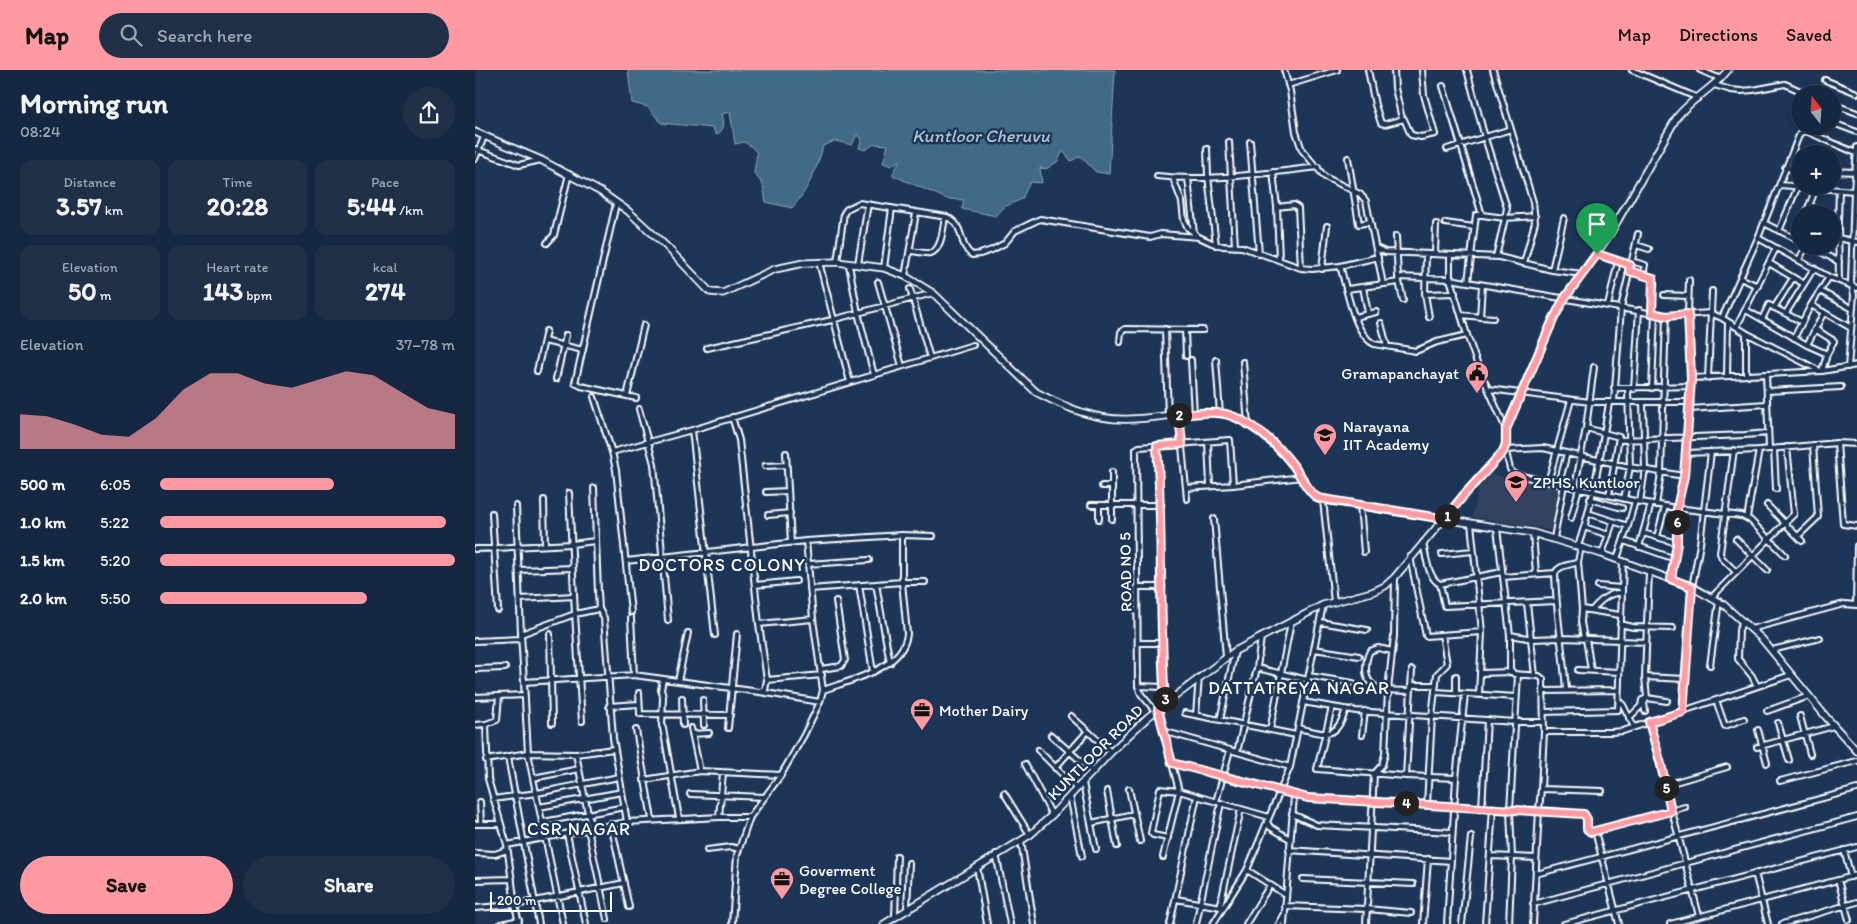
<!DOCTYPE html>
<html lang="en">
<head>
<meta charset="utf-8">
<style>
  :root { --surface:#162841; --page:#1f3048; --text:#f1f3f6; --muted:#9ea6b1; --line:#35445a; --accent:#ff9aa2 }
  body { margin:0; font-family:Itim,sans-serif; background:var(--page); color:var(--text); height:100vh; display:flex; flex-direction:column; font-size:19px; white-space:nowrap }
  * { box-sizing:border-box; margin:0 }
  p { font-size:16px; color:var(--muted) }
  .icon { flex:none; width:28px; height:28px; fill:none; stroke:currentColor; stroke-width:2; stroke-linecap:round; stroke-linejoin:round }
  .map { position:relative; flex:1; overflow:hidden }
  .sheet { display:flex; flex-direction:column; background:var(--surface); width:475px }
  .sheet>* { flex:none }
  .needle { width:32px; rotate:343deg }
  .buttons { position:absolute; left:1316px; top:15px; display:grid; gap:10px }
  .buttons a { display:grid; place-items:center; width:50px; height:50px; border-radius:50%; background:var(--surface); box-shadow:0 2px 8px #0003,0 0 0 1px var(--line); font-size:25px }
  .scale { position:absolute; left:15px; bottom:12px; width:122px; box-sizing:border-box; padding-left:5px; border:2px solid #fff; border-top:0; font-size:14px; line-height:18px; white-space:nowrap; color:#fff; -webkit-text-stroke:4px #1d3557; paint-order:stroke }
  .pin { position:absolute; display:grid; place-items:center; width:42px; height:42px; color:#fff; margin:-51px -21px; border-radius:50% 50% 50% 0; rotate:-45deg; box-shadow:0 0 5px #0007 }
  .pin .icon { rotate:45deg }
  .km { position:absolute; width:25px; height:25px; margin:-12px; border-radius:50%; background:#222; color:#fff; font-size:14px; line-height:25px; text-align:center }
  .round { display:grid; place-items:center; flex:none; width:52px; height:52px; border-radius:26px; background:var(--page) }
  .headline { display:flex; align-items:center; justify-content:space-between; height:85px; padding:0 20px }
  h1 { font-size:28px; font-weight:700; line-height:38px }
  .figures { display:grid; grid-template-columns:repeat(3,1fr); gap:8px; height:85px; padding:5px 20px }
  .figures div { display:grid; align-content:center; border-radius:12px; background:var(--page); text-align:center }
  .figures b { font-size:25px; font-weight:700 }
  .figures small { font-size:14px; font-weight:400 }
  .figures p { font-size:14px }
  .chart { height:140px; padding:10px 20px }
  .chart p { display:flex; justify-content:space-between }
  .chart svg { width:100%; height:90px; margin-top:5px; fill:var(--accent); opacity:.7 }
  .cta { display:flex; gap:10px; margin-top:auto; padding:10px 20px }
  .cta a { flex:1; height:58px; border-radius:30px; background:var(--accent); color:#111; font-size:20px; font-weight:700; line-height:58px; text-align:center }
  .cta a+a { background:var(--page); color:var(--text) }
  ul { padding:0 20px; list-style:none; font-size:16px }
  li { display:grid; grid-template-columns:80px 60px 1fr; align-items:center; height:38px }
  li i { height:12px; border-radius:6px; background:var(--accent) }
  header { display:flex; align-items:center; gap:30px; box-sizing:border-box; height:70px; padding:0 25px; background:var(--accent); color:#111 }
  header strong { font-size:24px }
  nav { display:flex; gap:28px; margin-inline-start:auto; font-size:18px }
  .search { width:350px; height:45px; background:var(--page); display:flex; align-items:center; gap:12px; box-sizing:border-box; padding:0 18px; border-radius:28px; color:var(--muted); font-size:19px }
  main { display:flex; flex:1; min-height:0 }
  .map>svg:first-child { display:block }
  .built { fill:#33425f }
  .water { fill:#3f6a86; stroke:#8ca6b6 }
  .lines { fill:none; stroke-linecap:round; stroke-linejoin:round }
  .street-casing { stroke:#fff; stroke-width:8 }
  .secondary-casing { stroke:#fff; stroke-width:9 }
  .street { stroke:#1d3557; stroke-width:4 }
  .secondary { stroke:#1d3557; stroke-width:5.5 }
  .route-casing { stroke:#fff; stroke-width:10 }
  .route { stroke:#ff9aa2; stroke-width:6 }
  .labels { text-anchor:middle; stroke-width:5; stroke-linejoin:round; paint-order:stroke }
  .poi-label { font-size:16px; fill:#fff; stroke:#1d3557; text-anchor:start }
  .street-label { font-size:16px; fill:#fff; stroke:#1d3557 }
  .water-label { font-size:18px; font-style:italic; fill:#b2c3cf; stroke:#1d3557 }
  .neighbourhood-label { font-size:18px; letter-spacing:1px; fill:#fff; stroke:#1d3557 }
</style>
</head>
<body>
<header>
<strong>Map</strong>
<div class="search"><svg class="icon" aria-label="search" viewBox="0 0 24 24"><circle cx="10" cy="10" r="6"/><path d="M15 15l6 6"/></svg>Search here</div>
<nav><a>Map</a><a>Directions</a><a>Saved</a></nav>
</header>
<main>
<section class="sheet">
<div class="headline"><div><h1>Morning run</h1><p>08:24</p></div><a class="round"><svg class="icon" aria-label="share" viewBox="0 0 24 24"><path d="M12 15V3M7 8l5-5 5 5M5 13v7h14v-7"/></svg></a></div>
<div class="figures">
<div><p>Distance</p><b>3.57<small> km</small></b></div>
<div><p>Time</p><b>20:28</b></div>
<div><p>Pace</p><b>5:44<small> /km</small></b></div>
</div>
<div class="figures">
<div><p>Elevation</p><b>50<small> m</small></b></div>
<div><p>Heart rate</p><b>143<small> bpm</small></b></div>
<div><p>kcal</p><b>274</b></div>
</div>
<div class="chart"><p><span>Elevation</span>37–78 m</p>
<svg viewBox="0 0 160 44" preserveAspectRatio="none"><path d="M0 44V27L10 28L20 32L30 37L40 38L50 29L60 15L70 7L80 7L90 12L100 14L110 10L120 6L130 8L140 16L150 24L160 27V44z"/></svg>
</div>
<ul>
<li><b>500 m</b>6:05<i style="width:59%"></i></li>
<li><b>1.0 km</b>5:22<i style="width:97%"></i></li>
<li><b>1.5 km</b>5:20<i style="width:100%"></i></li>
<li><b>2.0 km</b>5:50<i style="width:70%"></i></li>
</ul>
<div class="cta"><a>Save</a><a>Share</a></div>
</section>
<div class="map">
<svg width="1382" height="854" viewBox="0 0 1382 854">
  <rect width="100%" height="100%" fill="#1d3557"/>
  <filter id="ink" filterUnits="userSpaceOnUse"><feTurbulence type="fractalNoise" baseFrequency=".02" numOctaves="2"/><feDisplacementMap in="SourceGraphic" scale="10" xChannelSelector="R" yChannelSelector="G"/><feConvolveMatrix kernelMatrix="1 2 1 2 8 2 1 2 1" color-interpolation-filters="sRGB"/></filter>
  <g filter="url(#ink)">
    <path class="built" d="M1017 404 1085 419 1076 460 997 447 1004 416Z"/>
    <path class="water" d="M153 0H640L634 104 621 102 605 86 596 91 588 81 582 92 571 99 565 98 567 113 555 112 547 129 529 137 521 146 487 139 489 130 472 129 417 105 425 90 416 96 408 93 413 75 399 74 390 80 384 78 387 68 382 65 377 75 360 71 348 76C343 97 332 122 317 138L291 132 288 115 279 103 282 83 277 77 269 72 260 74 255 42 247 44C250 53 250 60 241 65L238 58 186 53 173 37 157 33Z"/>
    <g class="lines">
      <g class="street-casing">
        <path id="street" d="M809 0 815 21 821 62 827 80 850 107 885 124 891 131 908 214
          M893 0 900 35 906 53 910 54 929 49 936 65 946 67 960 64 949 25 947 0
          M919 0 920 18 927 49
          M992 0 1010 68 1032 138 1030 148 1007 145
          M1018 0 1058 132 1060 152 1049 193
          M1157 0 1223 28
          M1225 0 1246 9
          M1350 10 1382 23
          M813 15 862 0
          M1239 15 1256 20 1266 21 1278 20 1310 14 1332 24
          M968 16 1007 145H1001L993 212
          M1358 34 1382 43
          M1358 53 1382 62
          M754 72 760 177
          M775 72 784 184
          M0 79 44 95 66 90
          M732 79 733 106 741 175
          M972 79 1036 59
          M873 88 884 154 895 152
          M0 89 9 67
          M1310 98 1325 99
          M1358 101 1380 102
          M798 102 802 137 804 190
          M682 106C732 112 792 103 843 97
          M698 108 707 132 709 150 713 158 724 167 737 173 748 176 767 177 826 198 837 199 865 196 903 187
          M713 108 719 164
          M1305 115 1379 121
          M141 134 100 313 106 316 161 328
          M1334 135 1350 144
          M802 137 819 135 823 138 826 198
          M1331 144 1341 118
          M970 153 999 157
          M1289 153 1325 171
          M1304 161 1323 116
          M921 166 923 207 928 230
          M1358 167 1382 172
          M1283 168 1354 207 1382 218
          M1320 169 1325 157
          M72 173 79 165 94 104
          M1161 175 1174 179
          M1335 176 1364 192
          M901 178 910 182 1024 187 1077 200 1107 204
          M435 181C441 181 449 184 455 183 467 181 468 157 470 147
          M951 184 950 224 954 247
          M960 184 961 154
          M1122 184 1155 195
          M975 185V209L992 265 1003 296 1031 359
          M1021 187 1030 148 1060 146
          M1324 190 1331 176
          M1156 191 1170 195 1168 205
          M344 192 375 312
          M362 192 369 143 372 139 384 133 472 147C491 156 482 174 497 185L505 184 517 180 530 173 540 161 565 149 675 167 686 164 724 167
          M1294 193 1329 214
          M383 194 393 134
          M374 195 383 243 399 305
          M865 196C872 218 878 263 899 274L941 281 962 272 992 265
          M409 198 417 138
          M847 199 852 156
          M1077 200 1089 148
          M1154 201 1177 207 1179 209 1177 243
          M430 206 441 143
          M923 207 975 209 1191 246 1235 243 1247 248 1271 263 1345 301
          M1265 208 1283 216
          M1364 211 1363 151 1364 120
          M403 212 427 296
          M888 217 893 243
          M435 219 455 288
          M872 219 924 212
          M1345 221 1378 239
          M950 224 980 223
          M1189 225 1213 226
          M1336 235 1376 258
          M1133 236 1143 191
          M1299 238 1318 208
          M1271 240 1332 275 1350 283 1351 288 1347 301
          M1311 243 1339 198
          M986 245 1018 248
          M880 247 901 242
          M1005 247 1007 215
          M1247 248 1283 168 1325 63 1331 61 1381 83
          M1287 249 1294 235 1327 252
          M906 253 912 276
          M1262 256 1301 178
          M690 259 693 346
          M1340 259 1359 271 1351 286
          M710 260 711 286
          M1319 268 1336 235 1354 207
          M69 271 108 280
          M645 272 646 262 650 259 728 260
          M1332 275 1349 242
          M232 278 357 250 458 223
          M716 290 719 344
          M741 290 745 344
          M768 292 773 355
          M1373 297 1379 225 1376 212 1379 121 1382 77
          M62 301 71 261
          M1291 304 1294 379
          M1271 305V263
          M1252 306 1253 252
          M1216 308 1347 301 1382 295
          M1233 308 1237 221
          M81 309 91 265
          M1139 318 1215 316
          M1177 318 1180 243
          M1014 319 1115 332H1215
          M1159 319 1164 240
          M1292 321 1366 317
          M152 326 169 255
          M119 327 137 382 141 400 156 542
          M1139 332 1146 238 1163 164
          M164 339 179 394 193 550
          M1214 339 1292 334
          M704 345 712 429
          M257 347 264 370 284 554 292 610 290 620 285 622
          M1111 358 1144 367 1134 425
          M217 360 240 565
          M1144 370 1270 365 1293 363
          M733 372 735 416
          M1362 373 1368 454 1382 456
          M682 376C688 461 683 547 690 633
          M1030 378 1035 399 1038 404 1160 431 1202 438 1267 446 1275 450 1310 485
          M1299 379 1301 419
          M1031 380 1068 378 1155 397 1209 406
          M1259 380 1245 483 1247 488 1261 502
          M1284 380 1362 373 1382 374
          M137 382 217 360 498 275
          M311 383 316 472
          M1211 383 1284 380 1272 448
          M290 396 312 395
          M637 402V449
          M1073 412 1096 330
          M1084 414 1092 383
          M627 416H637
          M1100 417 1111 358 1119 297
          M119 418 123 522 124 539 129 548 138 668 152 752
          M711 418 758 415 827 407
          M291 422 313 421
          M94 423 100 544 107 651
          M1115 429 1147 438
          M1149 429 1155 397 1153 319
          M69 430 70 475
          M848 430 859 532
          M1165 432 1170 399 1168 333
          M616 435H686
          M624 435V449
          M885 435 889 482
          M1181 435 1186 403 1191 246
          M1292 435 1327 471
          M41 436 46 564 100 544 124 539
          M17 443 23 540
          M1113 443 1153 456
          M293 445 315 443
          M1096 448 1104 418
          M739 449 751 587
          M996 453 1007 562 1004 625
          M1109 457 1134 465
          M1022 458 1035 565V599L1039 604 1064 606 1068 609 1069 662H1136L1148 661 1316 605
          M1058 463 1061 504
          M1168 463 1202 473
          M1323 466 1343 447 1338 375
          M1182 467 1190 436
          M1079 468 1089 415
          M1261 469 1292 500
          M331 471 338 549
          M1149 471 1200 489
          M948 473C951 485 953 509 965 514L1027 502
          M1103 476C1119 430 1126 381 1134 333
          M1164 477 1176 434
          M0 479 97 474 120 471
          M967 484 998 481
          M1127 484 1138 452
          M935 487 951 566 1007 562
          M1142 489 1153 456 1160 431
          M151 491 331 471 427 465 458 466
          M1103 492 1107 539 1145 545
          M333 494 394 490
          M44 500 98 498
          M1028 507 1080 503
          M1196 509 1202 473V438L1209 406 1214 339 1216 308 1213 244 1214 210
          M401 514 415 593
          M965 514 970 536 1081 531
          M280 515 321 511
          M384 515 398 602
          M1123 516 1146 518
          M662 517H687
          M335 519 427 512H450
          M1237 527 1319 444 1312 377
          M45 529 99 526
          M1052 533 1060 606
          M1381 535 1382 476
          M1107 539 1106 552 1109 569
          M1117 540C1125 531 1134 522 1146 523
          M1268 551 1264 560 1263 589 1277 606 1282 616
          M845 552 892 560
          M1145 554 1158 557 1198 558
          M1276 559 1369 534 1382 535
          M46 564 49 612
          M75 564 77 653
          M1035 565 1058 569 1087 568 1145 570
          M1111 569 1116 600
          M0 571 46 569
          M1145 571 1171 572
          M663 573H687
          M839 579 884 586
          M1297 580 1345 568
          M917 581 903 578 895 581C892 586 891 594 891 600 892 624 918 620 936 621
          M1235 595 1244 531
          M782 598 833 610
          M0 599 30 598
          M346 599 366 596 370 590 361 531
          M1103 600 1144 602
          M1006 603 1036 602
          M159 605 285 622 345 632
          M834 606 878 613
          M981 606V623
          M1170 607 1210 609
          M292 610 347 605
          M203 611 213 563
          M936 615H961
          M663 616 689 617
          M348 620C376 610 428 599 432 564L427 512V465
          M1091 620C1088 581 1081 542 1080 503 1085 494 1095 496 1103 492L1106 477
          M1069 621 1143 620
          M961 622 1041 627
          M164 623 165 644 255 645
          M0 627 50 625
          M207 628 208 655
          M228 630 229 655
          M1241 630 1250 656 1269 649
          M1144 631 1148 635 1159 657
          M828 632 881 641 1040 652H1068
          M134 636 164 634
          M857 637 842 699 931 706 937 600
          M683 639 704 721 688 787
          M680 641 666 624 663 616 661 379 664 377 755 370 758 415
          M1170 641 1169 633 1172 628 1170 607 1174 501
          M1208 641 1217 517 1225 474 1236 382
          M1292 641 1334 626
          M1069 642 1143 640 1148 491
          M710 643 821 665
          M721 645 724 607
          M596 646 636 682
          M1325 646 1335 684
          M1154 648 1166 636 1167 630 1172 628 1192 631
          M745 650 760 581
          M1174 652 1224 846
          M1303 653 1314 690
          M11 654 22 650 24 626
          M0 655 11 654 13 709 32 775 40 835 44 854
          M187 656 188 626 186 620 188 609
          M188 658 204 748
          M216 658 225 701
          M253 658 262 564
          M823 658C851 664 861 671 871 639
          M161 660 177 749
          M795 660 816 552
          M1283 660 1292 693
          M688 661 815 697
          M1069 662 1066 719 1127 721
          M217 664 234 663
          M576 665 618 702
          M887 665 890 641
          M1282 677 1359 656
          M563 680 602 719
          M762 682 782 598 786 567
          M101 684 104 699
          M33 687 64 854
          M11 690 53 683 101 684 139 679
          M697 693 833 728 980 736 1035 740H1064L1066 719
          M550 694 577 745
          M580 698 613 661
          M931 706 981 708
          M58 708 53 683 49 612 159 605 156 548
          M169 710 225 701 306 705
          M1305 711 1382 691
          M608 713 621 779
          M1190 715 1252 697
          M654 719 665 771
          M632 721 642 776
          M529 723 555 765
          M215 724 290 727
          M595 726 607 786
          M18 729 62 723 144 707
          M5 732 6 754
          M741 732 755 680
          M952 734 957 646 962 604 972 594 967 565
          M64 737 147 722
          M1007 738 1012 650
          M817 744 842 755 977 762
          M244 747 248 703
          M68 752 150 737
          M792 752 795 757 815 769
          M616 753 659 744
          M0 754H26
          M136 754 154 837
          M113 759 132 849
          M1120 761 1144 854
          M92 764 111 854
          M693 768 678 765 676 763 685 719 704 721 794 747
          M546 771 559 854
          M32 775 152 752 244 747H275
          M232 780 256 777 264 779
          M814 780 976 791
          M1369 780 1376 807
          M0 783 20 784 32 780
          M521 784 535 854
          M1015 786 1061 788
          M502 797 512 854
          M772 800 811 825
          M1280 803 1293 854
          M1061 804 1382 719
          M828 809 938 814
          M0 810 37 809
          M1363 810 1374 850
          M701 829 746 837
          M1058 834 1382 747
          M810 836 892 839 936 843
          M745 837 766 739
          M0 838 40 835 149 813
          M432 839 434 793
          M420 847 422 786
          M26 854 44 850
          M88 854 58 708 104 699 116 758
          M257 854 262 785 275 747 306 705 329 665 345 632 348 620 338 549 284 554
          M695 854 722 726
          M721 854 746 733
          M738 854 772 800 815 697 848 535
          M771 854 795 815
          M804 854 809 845
          M809 854 819 726
          M891 854 899 704 907 695 910 684 913 620 919 566 920 507
          M948 854 953 789
          M972 854 981 708 990 624
          M987 854 996 767
          M1010 854 1018 738
          M1034 854 1037 787 1035 740 1043 605
          M1058 854 1064 740 1109 744 1112 749V759L1116 762 1210 737
          M1089 854 1382 777
          M1195 854 1382 805
          M1307 854 1382 832"/>
      </g>
      <g class="secondary-casing">
        <path id="secondary" d="M0 62 66 90 126 122 153 141 191 176 235 222 248 223 300 199 329 193 362 192 409 198 430 206 458 223 561 322C591 338 622 351 656 349 684 349 733 336 759 347 787 360 807 380 825 404 831 412 834 423 843 429L1058 463 1127 484 1217 517 1249 535 1287 569 1352 648 1382 681
          M409 854 555 765 577 745 636 682 673 647 760 581 848 535 897 522 910 516 920 507 988 426 1028 381 1031 374V359L1078 250 1089 229 1135 164 1202 47C1216 29 1238 19 1253 0"/>
      </g>
      <use href="#street" class="street"/>
      <use href="#secondary" class="secondary"/>
    </g>
  </g>
  <g class="lines" filter="url(#ink)">
    <g class="route-casing">
      <path id="route" d="M1122 184 1155 195 1154 201 1178 208 1177 243 1191 246 1213 244 1216 308 1214 339 1209 406 1202 438V473L1196 509 1217 517 1208 642 1174 652 1186 694 1196 741 1116 762 1112 759V749L1109 744 833 728 697 693 683 639 690 633C684 547 688 461 682 376L707 374 704 345C719 344 736 341 751 344 776 351 802 374 818 395 825 405 832 421 843 428L970 449 988 426 1028 382 1031 374V359L1078 250 1089 229Z"/>
    </g>
    <use href="#route" class="route"/>
  </g>
  <defs>
    <g id="civic-pin" transform="scale(1.25)"><path d="M0 17L-7.5 6A9.5 9.5 0 1 1 7.5 6Z" fill="#ff9aa2" stroke="#1d3557"/><path d="M-.6-6.5H3V-4.5H.6V-3L4-1V1h2V6H-6V1h2V-1L-.6-3ZM-1.2 2.5V6h2.4V2.5Z" fill="#111"/></g>
    <g id="university-pin" transform="scale(1.25)"><path d="M0 17L-7.5 6A9.5 9.5 0 1 1 7.5 6Z" fill="#ff9aa2" stroke="#1d3557"/><path d="M0-5L7-2L0 1L-7-2ZM-4 1L0 2.5L4 1V4Q0 6-4 4Z" fill="#111"/></g>
    <g id="school-pin" transform="scale(1.25)"><path d="M0 17L-7.5 6A9.5 9.5 0 1 1 7.5 6Z" fill="#ff9aa2" stroke="#1d3557"/><path d="M0-5L7-2L0 1L-7-2ZM-4 1L0 2.5L4 1V4Q0 6-4 4Z" fill="#111"/></g>
    <g id="office-pin" transform="scale(1.25)"><path d="M0 17L-7.5 6A9.5 9.5 0 1 1 7.5 6Z" fill="#ff9aa2" stroke="#1d3557"/><path d="M-6-3h4V-5.5h4V-3h4V5H-6ZM-1-4.5V-3h2v-1.5ZM-6 0V1H6V0Z" fill="#111"/></g>
  </defs>
  <g fill-rule="evenodd">
    <use href="#civic-pin" x="1002" y="303"/>
    <use href="#university-pin" x="850" y="365"/>
    <use href="#school-pin" x="1041" y="412"/>
    <use href="#office-pin" x="447" y="640"/>
    <use href="#office-pin" x="307" y="809"/>
  </g>
  <g class="labels">
    <g class="poi-label">
      <text x="984" y="309" text-anchor="end">Gramapanchayat</text>
      <text x="868" y="362">Narayana<tspan x="868" dy="18">IIT Academy</tspan></text>
      <text x="1058" y="418">ZPHS, Kuntloor</text>
      <text x="464" y="646">Mother Dairy</text>
      <text x="324" y="806">Goverment<tspan x="324" dy="18">Degree College</tspan></text>
    </g>
    <g class="street-label">
      <text transform="translate(650 502) rotate(-91)" y="6">ROAD NO 5</text>
      <text transform="translate(620 682) rotate(-45)" y="6">KUNTLOOR ROAD</text>
    </g>
    <g class="water-label">
      <text x="506" y="72">Kuntloor Cheruvu</text>
    </g>
    <g class="neighbourhood-label">
      <text x="247" y="501">DOCTORS COLONY</text>
      <text x="824" y="624">DATTATREYA NAGAR</text>
      <text x="104" y="765">CSR NAGAR</text>
    </g>
  </g>
</svg>
<div class="buttons">
<a><svg class="needle" viewBox="-14 -14 28 28"><path d="M0-13l5 13h-10z" fill="#e53935"/><path d="M0 13l5-13h-10z" fill="#9ea6b1"/></svg></a>
<a>+</a>
<a>−</a>
</div>
<div class="scale">200 m</div>
<div class="pin" style="left:1122px;top:184px;background:#1e9e55"><svg class="icon" aria-label="arrive" viewBox="0 0 24 24"><path d="M6 21V4h12l-3 4 3 4H6"/></svg></div>
<b class="km" style="left:972px;top:446px">1</b>
<b class="km" style="left:704px;top:345px">2</b>
<b class="km" style="left:690px;top:629px">3</b>
<b class="km" style="left:931px;top:733px">4</b>
<b class="km" style="left:1191px;top:718px">5</b>
<b class="km" style="left:1202px;top:452px">6</b>
</div>
</main>
</body>
</html>
